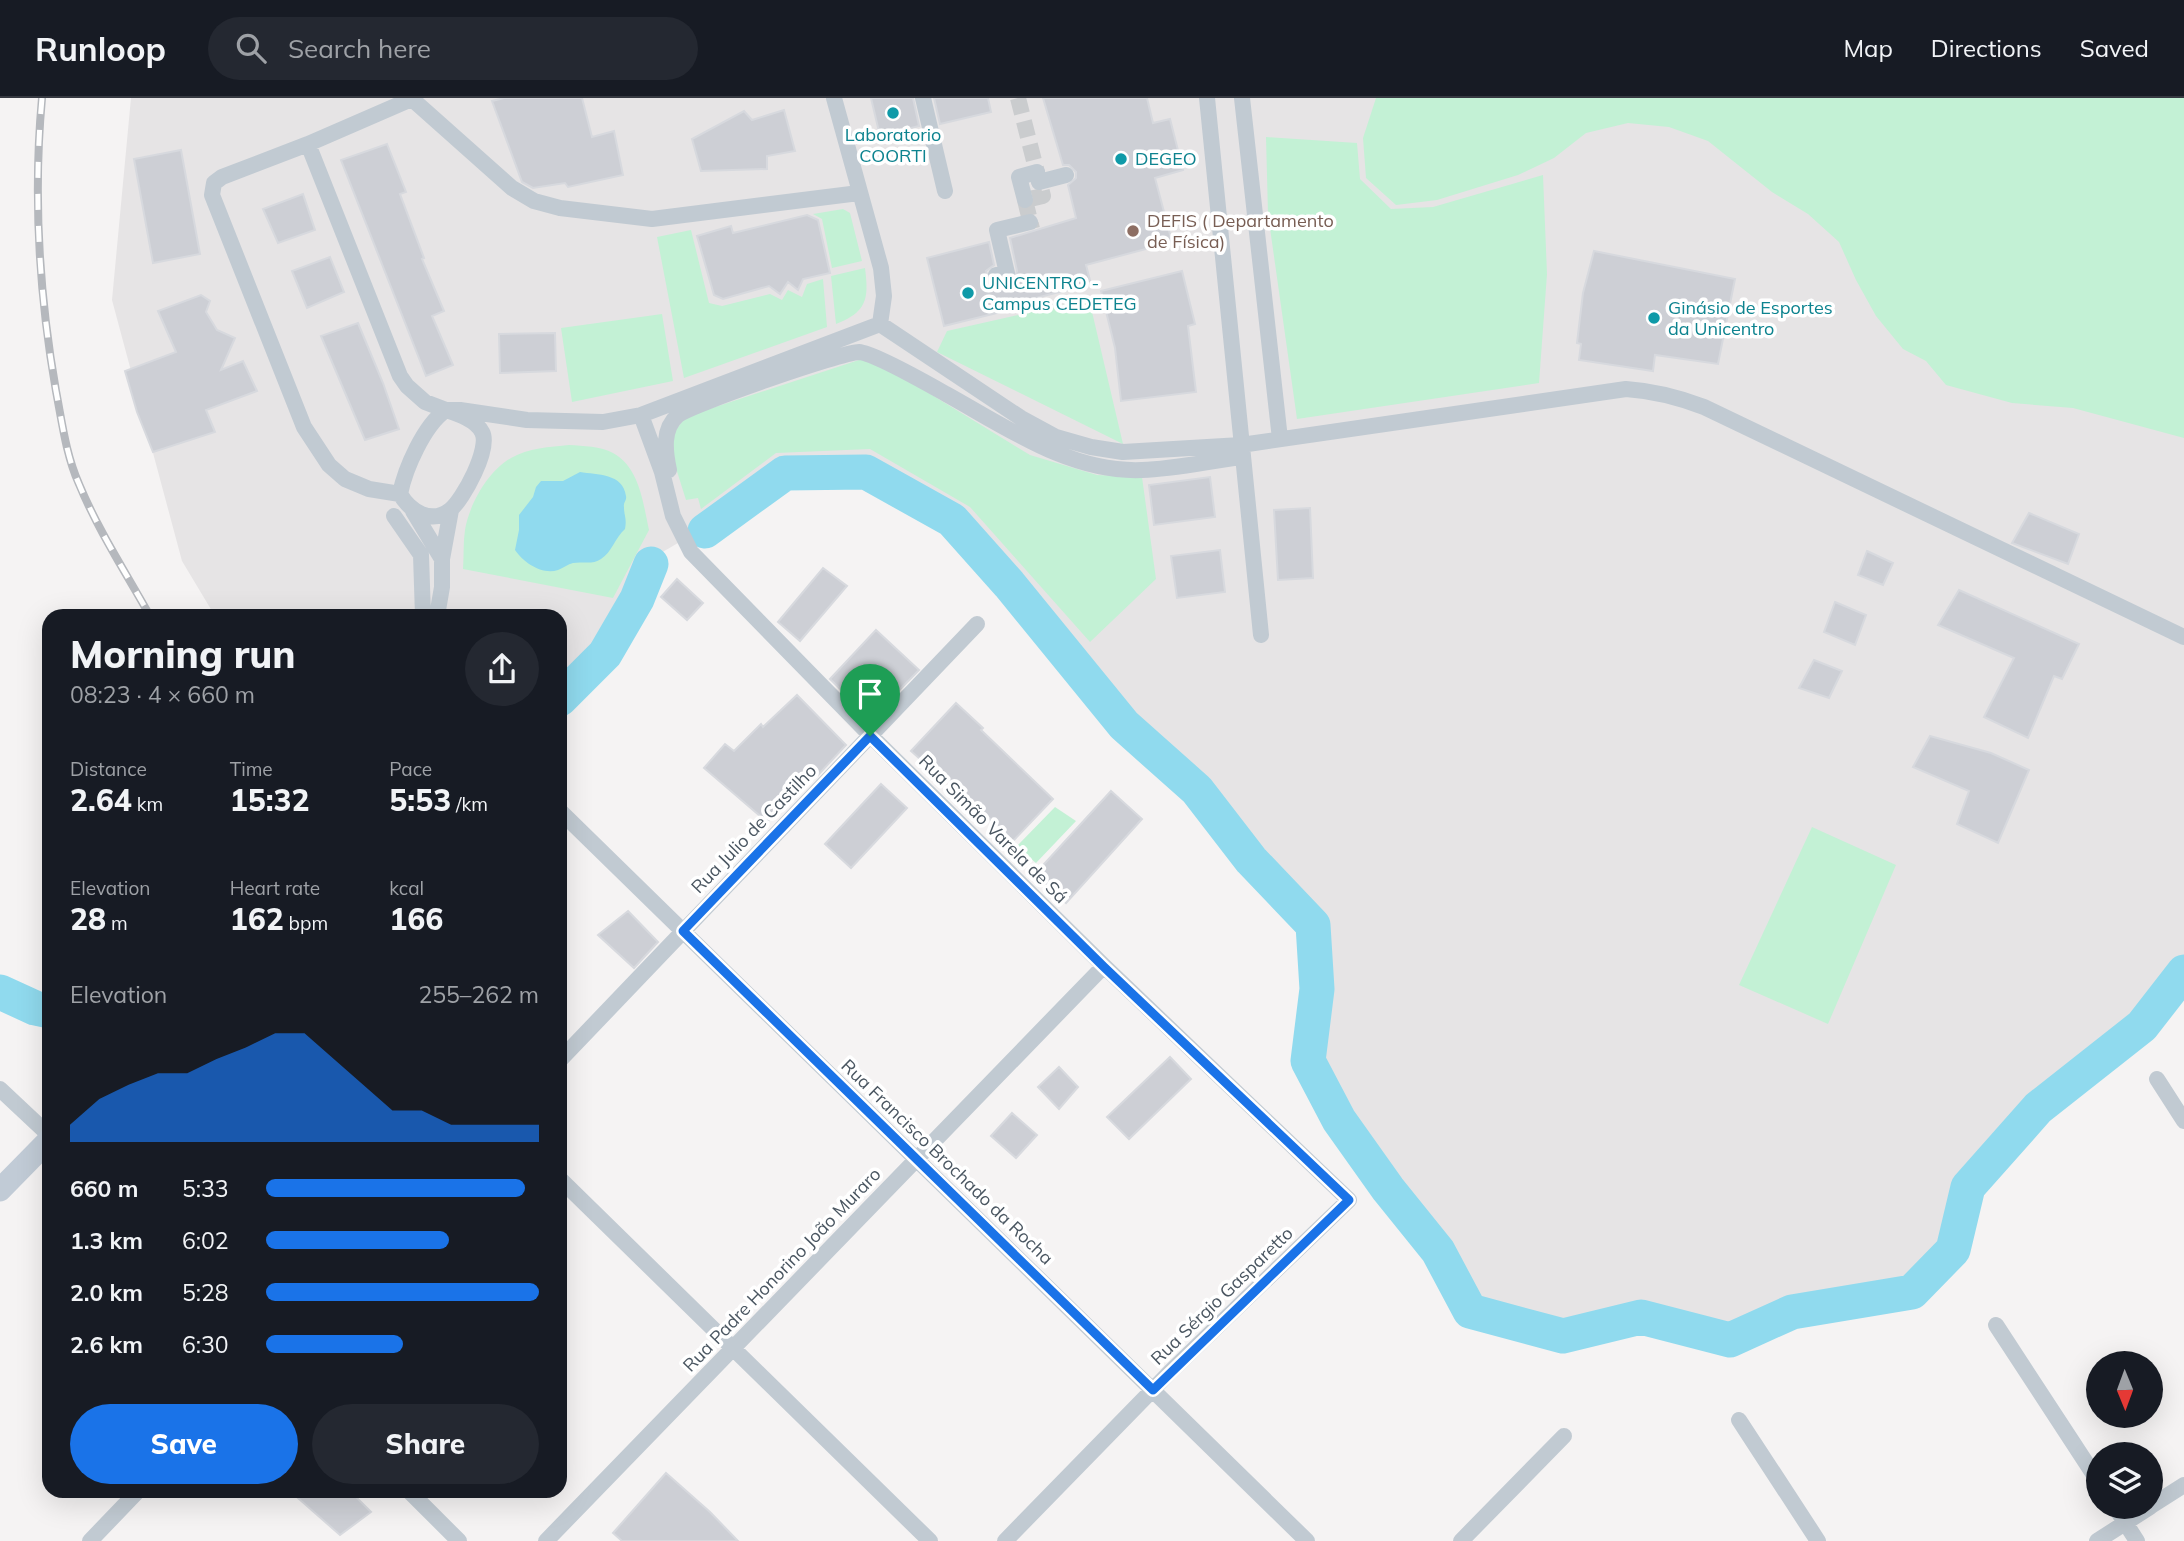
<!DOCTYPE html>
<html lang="en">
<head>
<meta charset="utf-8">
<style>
  :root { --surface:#171b24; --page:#242831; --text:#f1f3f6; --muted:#9ea1a6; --line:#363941; --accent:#1a73e8 }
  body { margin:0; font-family:Mulish,sans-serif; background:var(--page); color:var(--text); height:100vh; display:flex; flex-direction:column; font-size:26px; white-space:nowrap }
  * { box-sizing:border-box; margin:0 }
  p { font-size:23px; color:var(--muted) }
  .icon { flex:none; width:38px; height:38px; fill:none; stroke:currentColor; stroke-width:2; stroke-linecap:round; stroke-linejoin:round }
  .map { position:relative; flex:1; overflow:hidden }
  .sheet { position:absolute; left:42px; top:511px; width:525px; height:889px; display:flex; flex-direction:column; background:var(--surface); border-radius:21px; box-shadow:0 7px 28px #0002 }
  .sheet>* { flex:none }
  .needle { width:46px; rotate:179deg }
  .controls { position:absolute; left:2086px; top:1253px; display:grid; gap:14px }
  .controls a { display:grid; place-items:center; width:77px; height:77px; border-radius:50%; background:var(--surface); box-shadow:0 7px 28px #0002; font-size:35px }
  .pin { position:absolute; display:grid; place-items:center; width:60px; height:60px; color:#fff; margin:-72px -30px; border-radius:50% 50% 50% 0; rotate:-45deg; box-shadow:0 0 7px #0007 }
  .pin .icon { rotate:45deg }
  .round { display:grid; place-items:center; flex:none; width:74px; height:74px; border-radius:37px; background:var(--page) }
  .headline { display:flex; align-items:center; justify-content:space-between; height:119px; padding:0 28px }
  h1 { font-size:38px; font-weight:800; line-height:52px }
  .metrics { display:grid; grid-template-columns:repeat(3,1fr); gap:10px; height:119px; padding:7px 28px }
  .metrics div { display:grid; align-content:center }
  .metrics b { font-size:30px; font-weight:800 }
  .metrics small { font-size:19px; font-weight:400 }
  .metrics p { font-size:19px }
  .chart { height:196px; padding:14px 28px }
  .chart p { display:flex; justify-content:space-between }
  .chart svg { width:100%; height:126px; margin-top:7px; fill:var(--accent); opacity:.7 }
  .primary-button { display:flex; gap:14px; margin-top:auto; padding:14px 28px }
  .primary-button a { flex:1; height:80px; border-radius:42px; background:var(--accent); color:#fff; font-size:28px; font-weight:800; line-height:80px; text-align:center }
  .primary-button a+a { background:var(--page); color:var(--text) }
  ul { padding:0 28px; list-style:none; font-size:23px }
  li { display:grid; grid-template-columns:112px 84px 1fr; align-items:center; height:52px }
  li i { height:18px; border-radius:9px; background:var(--accent) }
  header { display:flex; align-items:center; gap:42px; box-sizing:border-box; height:98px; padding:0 35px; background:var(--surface); border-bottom:2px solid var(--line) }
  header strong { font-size:33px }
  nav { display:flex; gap:38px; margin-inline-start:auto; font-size:24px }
  .search { width:490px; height:63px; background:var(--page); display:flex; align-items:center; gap:18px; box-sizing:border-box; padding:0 24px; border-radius:38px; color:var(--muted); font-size:26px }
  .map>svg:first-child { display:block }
  .education { fill:#e6e4e5 }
  .green { fill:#c3f1d5 }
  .water { fill:#90daee }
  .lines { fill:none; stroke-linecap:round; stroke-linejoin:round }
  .river { stroke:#90daee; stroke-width:35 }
  .building { fill:#cdcfd5; stroke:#d7d9de; stroke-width:2 }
  .street-tunnel { stroke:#caccce; stroke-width:16; stroke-dasharray:16 8; stroke-linecap:butt }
  .street { stroke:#c1cad2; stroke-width:16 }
  .secondary { stroke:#c1cbd6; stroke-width:23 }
  .rail-casing { stroke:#b5b8bd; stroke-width:8 }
  .rail { stroke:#fff; stroke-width:5; stroke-dasharray:16; stroke-linecap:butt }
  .route-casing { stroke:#fff; stroke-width:14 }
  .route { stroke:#1a73e8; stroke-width:9 }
  .culture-dot { fill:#0f9aa8; stroke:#fff; stroke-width:2.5 }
  .education-dot { fill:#8d6e63; stroke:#fff; stroke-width:2.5 }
  .labels { text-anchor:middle; stroke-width:7; stroke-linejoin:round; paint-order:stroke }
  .culture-label { font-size:18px; fill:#0d838f; stroke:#fff; text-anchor:start }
  .education-label { font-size:18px; fill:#785e54; stroke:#fff; text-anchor:start }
  .street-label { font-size:18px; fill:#4a5661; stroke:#fff }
</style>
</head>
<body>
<header>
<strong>Runloop</strong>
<div class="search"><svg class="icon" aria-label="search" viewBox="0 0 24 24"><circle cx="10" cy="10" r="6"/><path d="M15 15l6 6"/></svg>Search here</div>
<nav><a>Map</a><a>Directions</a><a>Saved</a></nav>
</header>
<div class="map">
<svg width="2184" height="1443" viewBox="0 0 2184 1443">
  <rect width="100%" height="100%" fill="#f5f3f3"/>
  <path class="education" d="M131 0H2184V859L2135 921 2031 1003 1962 1083 1945 1148 1909 1187 1788 1205 1727 1234 1640 1210 1562 1230 1475 1206 1441 1145 1395 1088 1347 1017 1317 962 1325 903 1321 824 1258 755 1208 684 1167 654 1079 561 954 420 867 371 783 372 716 423 647 463 633 497 601 550 560 589V518H215L182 463 112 202Z"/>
  <path class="green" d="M1376 0H2184V340L2073 310 2012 305 1946 287 1926 263 1903 251 1876 218 1856 182 1839 144 1808 116 1772 94 1708 43 1669 29 1628 25 1586 35 1554 60 1518 77 1437 102 1396 107 1366 80 1363 40Z
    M1266 39 1357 45 1360 81 1391 111 1433 109 1543 77 1547 176 1539 285 1297 321 1268 116Z
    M843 111 850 115 862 163 832 170 822 121 813 116Z
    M691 132 709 205 722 208 770 196 782 202 788 192 802 199 807 186 823 181 827 229 684 280 657 139Z
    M865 170C869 201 867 214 836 226L831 178Z
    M1089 201 1123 346 937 254 947 233Z
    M662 216 673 283 572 304 561 230Z
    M862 261 901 278 1030 357 1097 377 1142 379 1156 481 1090 544 970 409 870 351 776 355 701 411 698 400 686 402 675 367 671 339 684 321 703 313Z
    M569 347C583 348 601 348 613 355 640 370 643 405 649 432L613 500 463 471C464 458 463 445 465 432 469 407 488 373 511 360 528 350 550 349 569 347Z
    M1055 709 1076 723 1036 765 1025 756 1018 747Z
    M1812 729 1896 767 1828 926 1739 887Z"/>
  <path class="water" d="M580 374C597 377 623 375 626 398 627 403 623 404 624 409 624 418 627 420 625 431 615 440 612 454 601 461 593 467 582 463 573 465 568 466 563 470 558 472 542 477 524 465 515 452L519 432V417L533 399 536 389 541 383H563Z"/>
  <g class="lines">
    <path class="river" d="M705 433 785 375 866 374 952 422 1009 486 1124 627 1197 692 1251 762 1313 827 1317 891 1308 963 1339 1022 1388 1091 1438 1153 1470 1213 1563 1238 1641 1219 1730 1242 1792 1214 1912 1194 1953 1152 1968 1089 2038 1010 2142 928 2184 874
      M560 601 605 556 637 501 651 466
      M0 894 35 910 49 913"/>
  </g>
  <path class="building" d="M504 0H582L592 39 614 33 623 77 568 89 565 85 533 90 522 84 492 3Z
    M871 0H913L919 28 880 38Z
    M934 0H988L991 14 940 26Z
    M1043 0H1147L1153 25 1170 21 1183 72 1155 80 1172 144 1086 167 1091 186 1004 208 1005 213 944 228 927 160 989 144 994 167 986 173 988 183 993 187 1009 185 1014 182 1017 173 1010 140 1076 120 1068 87 1076 80V74L1069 67H1063Z
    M784 12 795 53 767 58V71L701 73 692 41 744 13 752 22Z
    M387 46 406 94 400 96 424 160 422 161 444 213 432 218 453 267 426 278 341 62Z
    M181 52 200 156 153 165 134 61Z
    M303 96 315 132 278 145 263 111Z
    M807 117 818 122 830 175 803 181 798 192 788 184 780 196 769 188 723 201 714 197 697 138 731 128 733 135Z
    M1594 153 1735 181 1718 266 1655 257 1653 273 1579 262 1581 246 1577 245 1583 195Z
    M330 159 344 194 307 210 292 173Z
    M1182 173 1195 226 1188 228 1196 294 1121 303 1115 250 1101 193Z
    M201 197 210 203 206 214 217 232 235 240 221 272 243 263 257 293 206 312 215 334 153 354 137 314 125 273 176 254 158 213Z
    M358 225 383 285 399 331 365 342 321 238Z
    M555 235 556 273 500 275 499 236Z
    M1210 379 1215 419 1154 427 1149 387Z
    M1310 410 1313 480 1278 482 1274 412Z
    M2029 415 2079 436 2068 466 2012 445Z
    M1220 452 1225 494 1177 500 1171 458Z
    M1867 453 1893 465 1883 487 1858 477Z
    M823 470 847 488 800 543 778 524Z
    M677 481 703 505 687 522 661 499Z
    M1959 492 2079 546 2062 581 2054 578 2028 640 1984 619 2014 560 1938 527Z
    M1835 504 1866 517 1855 547 1824 534Z
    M876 532 919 572 871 621 830 581Z
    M1814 562 1842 573 1829 600 1799 590Z
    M797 597 846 647 818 677 816 675 792 699 791 698 767 724 704 670 725 646 734 653 761 626 763 629Z
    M956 605 983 630 981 632 1053 701 1013 743 942 675 939 678 911 653Z
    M1930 638 1991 655 2029 672 1998 745 1957 726 1969 693 1913 669Z
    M881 686 907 710 851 770 825 746Z
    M1111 693 1142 721 1066 805 1035 776Z
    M628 813 658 844 634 870 598 837Z
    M1170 959 1191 981 1129 1041 1107 1019Z
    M1059 969 1078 989 1059 1011 1038 989Z
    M1012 1015 1037 1037 1016 1060 991 1038Z
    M666 1375 710 1414 738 1443H622L613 1435Z
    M290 1393H350L371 1414 340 1437Z"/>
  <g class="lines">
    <path class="street-tunnel" d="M1018 0 1043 98 1025 102 1032 131"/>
    <path class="street" d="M834 0 881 170 884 198 880 226
      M923 0 945 93
      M1207 0 1261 537
      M1242 0 1280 341
      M412 1 512 90 534 103 560 110 652 121 859 95
      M308 46 400 278 407 288 425 304 446 312H460L527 322 603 324 641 317 880 226
      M1039 84 1066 77
      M1025 102 1019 79 1037 74
      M996 177 1007 175 997 132 1030 124
      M880 226 1021 320 1056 339 1091 349 1123 354 1241 347 1626 291C1654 293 1678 299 1704 309L2184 539
      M446 312C458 316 476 322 482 334 491 350 463 402 450 412 431 427 410 413 400 396 405 371 424 327 446 312Z
      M641 317 662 374 673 418 691 454 870 637 1104 868 1349 1102 1170 1274 1005 1443
      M669 372C665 353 662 331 678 317 690 307 843 254 859 254 874 255 930 287 946 296 1006 329 1070 375 1142 372 1175 371 1209 363 1242 359
      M400 396 369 391 345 381 329 367 304 329 212 97 214 85 222 79 308 46 414 0
      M413 413 442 461
      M394 418 421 457 423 518
      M437 518 442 489V461L451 412
      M560 713 1307 1443
      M560 962 977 526
      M2157 981 2184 1023
      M0 991 49 1037
      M560 1081 930 1443
      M1996 1227 2098 1383
      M1739 1322 1818 1443
      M409 1393 459 1443
      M2151 1408 2184 1387
      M2115 1409 2137 1443
      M90 1443 138 1393
      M546 1443 1104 868
      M1461 1443 1564 1338
      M2097 1443 2150 1409"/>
    <path class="secondary" d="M0 1092 49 1042"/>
    <g class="rail-casing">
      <path id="rail" d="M42 0C33 98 39 196 56 293 62 324 66 357 79 386 98 432 126 475 150 518"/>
    </g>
    <use href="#rail" class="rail"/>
  </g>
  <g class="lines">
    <g class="route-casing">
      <path id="route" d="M870 638 1104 869 1349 1102 1153 1292 683 833Z"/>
    </g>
    <use href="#route" class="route"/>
  </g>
  <g class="culture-dot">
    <circle cx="893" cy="15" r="7"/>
    <circle cx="1121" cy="61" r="7"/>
    <circle cx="968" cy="195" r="7"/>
    <circle cx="1654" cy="220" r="7"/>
  </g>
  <circle class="education-dot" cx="1133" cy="133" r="7"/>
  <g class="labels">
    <g class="culture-label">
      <text x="893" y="43" text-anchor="middle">Laboratorio<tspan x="893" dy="21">COORTI</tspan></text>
      <text x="1135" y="67">DEGEO</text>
      <text x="982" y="191">UNICENTRO -<tspan x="982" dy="21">Campus CEDETEG</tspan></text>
      <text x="1668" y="216">Ginásio de Esportes<tspan x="1668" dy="21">da Unicentro</tspan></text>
    </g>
    <g class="education-label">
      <text x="1147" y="129">DEFIS ( Departamento<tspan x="1147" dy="21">de Física)</tspan></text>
    </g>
    <g class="street-label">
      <text transform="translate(754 731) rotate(-46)" y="6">Rua Julio de Castilho</text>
      <text transform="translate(993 731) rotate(45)" y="6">Rua Simão Varela de Sá</text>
      <text transform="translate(947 1064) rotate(44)" y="6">Rua Francisco Brochado da Rocha</text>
      <text transform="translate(782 1172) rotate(-46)" y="6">Rua Padre Honorino João Muraro</text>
      <text transform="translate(1222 1198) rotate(-44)" y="6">Rua Sérgio Gasparetto</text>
    </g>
  </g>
</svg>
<div class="controls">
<a><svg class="needle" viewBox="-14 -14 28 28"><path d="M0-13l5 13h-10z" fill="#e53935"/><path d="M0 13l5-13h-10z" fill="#9ea1a6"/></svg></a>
<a><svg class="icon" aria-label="layers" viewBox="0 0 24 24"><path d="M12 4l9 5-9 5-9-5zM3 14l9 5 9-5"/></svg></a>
</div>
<div class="pin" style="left:870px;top:638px;background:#1e9e55"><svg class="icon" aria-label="arrive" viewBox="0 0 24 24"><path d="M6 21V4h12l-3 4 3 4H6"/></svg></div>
<section class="sheet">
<div class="headline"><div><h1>Morning run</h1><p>08:23 · 4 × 660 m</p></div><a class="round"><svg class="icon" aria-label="share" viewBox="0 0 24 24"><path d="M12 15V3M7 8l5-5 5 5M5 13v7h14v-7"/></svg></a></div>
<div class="metrics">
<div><p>Distance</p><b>2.64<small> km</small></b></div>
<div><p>Time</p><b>15:32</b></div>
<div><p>Pace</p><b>5:53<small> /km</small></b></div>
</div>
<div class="metrics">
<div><p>Elevation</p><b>28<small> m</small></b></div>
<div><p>Heart rate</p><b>162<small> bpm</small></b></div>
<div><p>kcal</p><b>166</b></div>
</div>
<div class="chart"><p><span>Elevation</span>255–262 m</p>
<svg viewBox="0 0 160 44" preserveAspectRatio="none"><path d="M0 44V38L10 29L20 24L30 20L40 20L50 15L60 11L70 6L80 6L90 15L100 24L110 33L120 33L130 38L140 38L150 38L160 38V44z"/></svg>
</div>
<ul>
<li><b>660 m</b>5:33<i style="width:95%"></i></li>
<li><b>1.3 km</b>6:02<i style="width:67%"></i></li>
<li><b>2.0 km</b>5:28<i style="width:100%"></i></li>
<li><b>2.6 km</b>6:30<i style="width:50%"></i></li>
</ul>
<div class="primary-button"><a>Save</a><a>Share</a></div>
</section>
</div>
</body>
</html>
